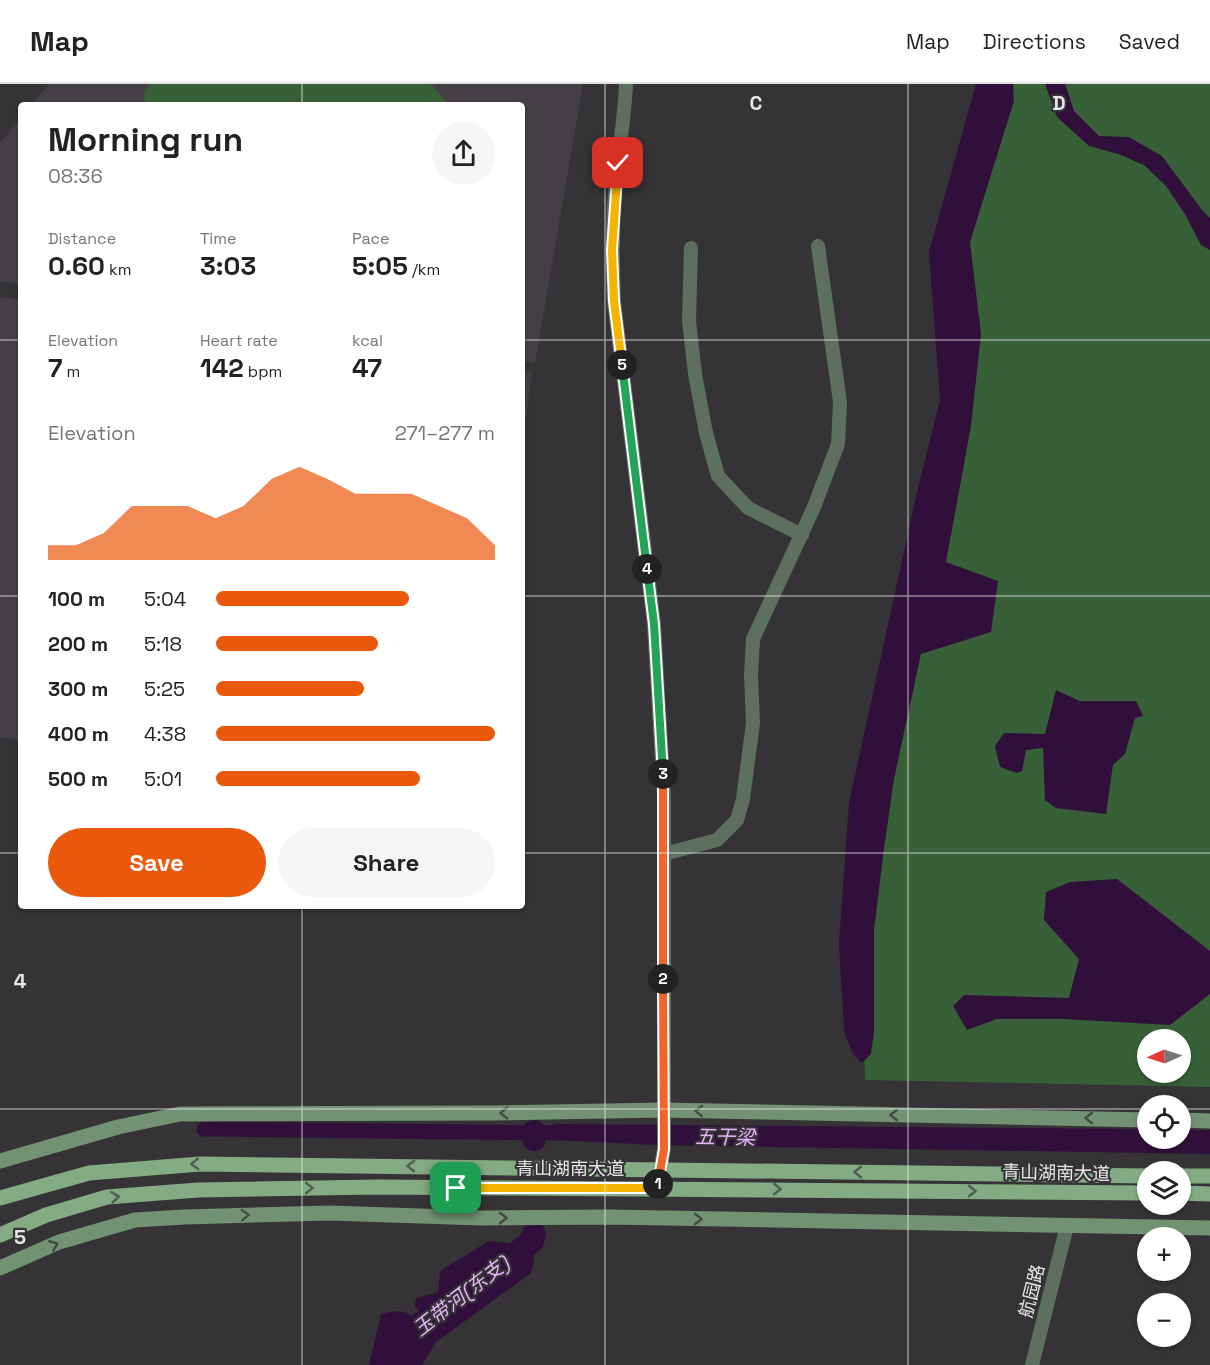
<!DOCTYPE html>
<html lang="en">
<head>
<meta charset="utf-8">
<style>
  :root { --surface:#fff; --page:#f6f6f6; --text:#222; --muted:#767676; --line:#e0e0e0; --accent:#ea580c }
  body { margin:0; font-family:"Space Grotesk","Noto Sans SC",sans-serif; background:var(--page); color:var(--text); height:100vh; display:flex; flex-direction:column; font-size:22px; white-space:nowrap }
  * { box-sizing:border-box; margin:0 }
  p { font-size:20px; color:var(--muted) }
  .icon { flex:none; width:33px; height:33px; fill:none; stroke:currentColor; stroke-width:2; stroke-linecap:round; stroke-linejoin:round }
  .map { position:relative; flex:1; overflow:hidden }
  .side { position:absolute; left:18px; top:18px; width:507px; height:807px; display:flex; flex-direction:column; background:var(--surface); border-radius:6px; box-shadow:0 2px 4px #0004 }
  .side>* { flex:none }
  .needle { width:39px; rotate:267deg }
  .tools { position:absolute; left:1137px; top:945px; display:grid; gap:12px }
  .tools a { display:grid; place-items:center; width:54px; height:54px; border-radius:50%; background:var(--surface); box-shadow:0 2px 4px #0004; font-size:30px }
  .pin { position:absolute; display:grid; place-items:center; width:51px; height:51px; color:#fff; margin:-26px; border-radius:12px; box-shadow:0 3px 9px #0006 }
  .km { position:absolute; width:30px; height:30px; margin:-15px; border-radius:50%; background:#222; color:#fff; font-size:16px; line-height:30px; text-align:center }
  .round { display:grid; place-items:center; flex:none; width:63px; height:63px; border-radius:32px; background:var(--page) }
  .overview { display:flex; align-items:center; justify-content:space-between; height:102px; padding:0 30px }
  h1 { font-size:33px; font-weight:700; line-height:45px }
  .metrics { display:grid; grid-template-columns:repeat(3,1fr); gap:9px; height:102px; padding:6px 30px }
  .metrics div { display:grid; align-content:center }
  .metrics b { font-size:26px; font-weight:700 }
  .metrics small { font-size:16px; font-weight:400 }
  .metrics p { font-size:16px }
  .chart { height:168px; padding:12px 30px }
  .chart p { display:flex; justify-content:space-between }
  .chart svg { width:100%; height:108px; margin-top:6px; fill:var(--accent); opacity:.7 }
  .action { display:flex; gap:12px; margin-top:auto; padding:12px 30px }
  .action a { flex:1; height:69px; border-radius:36px; background:var(--accent); color:#fff; font-size:24px; font-weight:700; line-height:69px; text-align:center }
  .action a+a { background:var(--page); color:var(--text) }
  ul { padding:0 30px; list-style:none; font-size:20px }
  li { display:grid; grid-template-columns:96px 72px 1fr; align-items:center; height:45px }
  li i { height:15px; border-radius:8px; background:var(--accent) }
  header { display:flex; align-items:center; gap:36px; box-sizing:border-box; height:84px; padding:0 30px; background:var(--surface); border-bottom:2px solid var(--line) }
  header strong { font-size:28px }
  nav { display:flex; gap:33px; margin-inline-start:auto; font-size:21px }
  .map>svg:first-child { display:block }
  .built { fill:#443f46 }
  .green { fill:#386038; fill-rule:evenodd }
  .water { fill:#300f3a }
  .lines { fill:none; stroke-linecap:round; stroke-linejoin:round }
  .canal { stroke:#300f3a; stroke-width:15 }
  .river { stroke:#300f3a; stroke-width:24 }
  .street { stroke:#5d705d; stroke-width:14 }
  .secondary { stroke:#739273; stroke-width:15 }
  .primary { stroke:#84ab83; stroke-width:15 }
  .oneway { stroke:#444b45 }
  .oneway2 { stroke:#515d51 }
  .split-1-casing { stroke:#fff; stroke-width:12 }
  .split-2-casing { stroke:#fff; stroke-width:12 }
  .split-3-casing { stroke:#fff; stroke-width:12 }
  .split-4-casing { stroke:#fff; stroke-width:12 }
  .split-5-casing { stroke:#fff; stroke-width:12 }
  .split-6-casing { stroke:#fff; stroke-width:12 }
  .split-1 { stroke:#f5b400; stroke-width:8 }
  .split-2 { stroke:#f0652b; stroke-width:8 }
  .split-3 { stroke:#f0652b; stroke-width:8 }
  .split-4 { stroke:#22a559; stroke-width:8 }
  .split-5 { stroke:#22a559; stroke-width:8 }
  .split-6 { stroke:#f5b400; stroke-width:8 }
  .grid { fill:none; stroke:#e9e8e9; stroke-width:1.5; stroke-opacity:0.55 }
  .labels { text-anchor:middle; stroke-width:4.5; stroke-linejoin:round; paint-order:stroke }
  .street-label { font-size:18px; fill:#e9e8e9; stroke:#353336 }
  .water-label { font-size:20px; font-style:italic; fill:#e8b2fb; stroke:#353336 }
  .grid-label { font-size:20px; text-anchor:middle; font-weight:bold; fill:#e9e8e9; stroke:#353336; stroke-width:4.5; stroke-linejoin:round; paint-order:stroke }
</style>
</head>
<body>
<header>
<strong>Map</strong>
<nav><a>Map</a><a>Directions</a><a>Saved</a></nav>
</header>
<div class="map">
<svg width="1210" height="1281" viewBox="0 0 1210 1281">
  <rect width="100%" height="100%" fill="#353336"/>
  <path class="built" d="M49 0H583L535 279 522 277V21H31Z
    M21 34V200L0 197V59Z
    M0 213 21 216V656L0 653Z
    M522 287 532 288 522 363Z"/>
  <path class="green" d="M149 0H431L449 21H145L144 9Z
    M985 0H1210V1003L865 996 860 737 961 311 951 177ZM1148 956H1180V988H1148Z"/>
  <path class="water" d="M976 0H1013L1014 17 970 158 981 250 971 342 946 478 998 497 991 548 921 570 894 695 884 765 874 846V948L871 970 862 979 853 970 844 947 839 859 849 719 917 408 940 316 929 168Z
    M1045 0H1065L1074 27 1099 52 1129 53 1162 72 1202 126 1210 134V166L1201 161 1186 132 1166 102 1144 81 1118 70 1089 62 1057 33Z
    M1056 606 1080 617H1136L1143 632 1135 634 1125 670 1113 681 1106 730 1056 724 1045 716 1043 664 1026 666 1022 687 1017 689 1000 683 995 662 1004 649 1045 650Z
    M1117 795 1210 867V910L1170 941 1064 935H997L967 946 953 922 964 911 1069 914 1079 875 1044 836 1046 808 1070 798Z
    M556 1040 1147 1045 1148 1054H1180L1181 1046H1210V1070L656 1061 553 1056 546 1055 539 1048 549 1042Z
    M489 1157 514 1160 532 1157 534 1179 531 1189 436 1258 422 1281H369L381 1230C391 1228 402 1224 411 1232L419 1227 414 1222 417 1214 438 1208 440 1187Z"/>
  <g class="lines">
    <path class="canal" d="M204 1045 559 1049"/>
    <path class="river" d="M534 1048V1055
      M507 1177 532 1157 534 1150"/>
    <path class="street" d="M626 0C625 26 621 52 618 78 612 124 612 171 614 217L654 540 664 713V1065L657 1104
      M691 164 689 237 695 290 706 349 718 392 748 424 802 451
      M664 770 717 756 737 736 743 715 753 639 751 592 753 555 814 423 838 360 840 318 818 162
      M1032 1281 1067 1142"/>
    <path class="secondary" d="M1180 1036 1210 1037
      M0 1077 118 1043 180 1030 492 1029 663 1026 1148 1036
      M0 1184 59 1158 135 1136 184 1133 329 1129 482 1134 608 1133 1210 1144"/>
    <path class="primary" d="M1180 1092H1210
      M1180 1109 1210 1110
      M0 1114 89 1089 200 1080 1148 1092
      M0 1151 46 1131 107 1113 198 1106 377 1103 1148 1109"/>
  </g>
  <defs><path id="oneway-chevron" d="M-2-3.5L2.5 0L-2 3.5" fill="none" stroke-width="1.6" stroke-linecap="round" stroke-linejoin="round" transform="scale(1.5)"/></defs>
  <g class="oneway">
    <use href="#oneway-chevron" transform="translate(699 1027) rotate(-179)"/>
    <use href="#oneway-chevron" transform="translate(504 1029) rotate(179)"/>
    <use href="#oneway-chevron" transform="translate(894 1031) rotate(-179)"/>
    <use href="#oneway-chevron" transform="translate(1089 1034) rotate(-179)"/>
    <use href="#oneway-chevron" transform="translate(245 1131) rotate(-2)"/>
    <use href="#oneway-chevron" transform="translate(503 1134)"/>
    <use href="#oneway-chevron" transform="translate(698 1135) rotate(1)"/>
    <use href="#oneway-chevron" transform="translate(54 1161) rotate(-22)"/>
  </g>
  <g class="oneway2">
    <use href="#oneway-chevron" transform="translate(195 1080) rotate(177)"/>
    <use href="#oneway-chevron" transform="translate(411 1082) rotate(-179)"/>
    <use href="#oneway-chevron" transform="translate(858 1088) rotate(-179)"/>
    <use href="#oneway-chevron" transform="translate(309 1104) rotate(-1)"/>
    <use href="#oneway-chevron" transform="translate(777 1105) rotate(1)"/>
    <use href="#oneway-chevron" transform="translate(972 1107) rotate(1)"/>
    <use href="#oneway-chevron" transform="translate(115 1113) rotate(-6)"/>
  </g>
  <g class="lines">
    <g class="split-1-casing">
      <path id="split-1" d="M456 1104H657L658 1100"/>
    </g>
    <g class="split-2-casing">
      <path id="split-2" d="M658 1100 664 1065 663 895"/>
    </g>
    <g class="split-3-casing">
      <path id="split-3" d="M663 690V895"/>
    </g>
    <g class="split-4-casing">
      <path id="split-4" d="M647 485 654 540 663 690"/>
    </g>
    <g class="split-5-casing">
      <path id="split-5" d="M622 281 647 485"/>
    </g>
    <g class="split-6-casing">
      <path id="split-6" d="M618 79 612 166 614 217 622 281"/>
    </g>
    <use href="#split-1" class="split-1"/>
    <use href="#split-2" class="split-2"/>
    <use href="#split-3" class="split-3"/>
    <use href="#split-4" class="split-4"/>
    <use href="#split-5" class="split-5"/>
    <use href="#split-6" class="split-6"/>
  </g>
  <path class="grid" d="M302 0V21M605 0V1281M908 0V1281M0 256H21M522 256H1210M0 512H21M522 512H1210M0 769H21M522 769H1210M302 822V1281M0 1025H1148M1180 1025H1210"/>
  <g class="labels">
    <g class="street-label">
      <text x="570" y="1091">青山湖南大道</text>
      <text transform="translate(1056 1089) rotate(1)" y="6">青山湖南大道</text>
      <text transform="translate(1032 1207) rotate(-76)" y="6">航园路</text>
    </g>
    <g class="water-label">
      <text transform="translate(725 1053) rotate(1)" y="7">五干梁</text>
      <text transform="translate(461 1212) rotate(-38)" y="7">玉带河(东支)</text>
    </g>
  </g>
  <g class="grid-label">
    <text x="756" y="26">C</text>
    <text x="1059" y="26">D</text>
    <text x="20" y="904">4</text>
    <text x="20" y="1160">5</text>
  </g>
</svg>
<div class="tools">
<a><svg class="needle" viewBox="-14 -14 28 28"><path d="M0-13l5 13h-10z" fill="#e53935"/><path d="M0 13l5-13h-10z" fill="#767676"/></svg></a>
<a><svg class="icon" aria-label="locate" viewBox="0 0 24 24"><circle cx="12" cy="12" r="6"/><path d="M12 2v4M12 18v4M2 12h4M18 12h4"/></svg></a>
<a><svg class="icon" aria-label="layers" viewBox="0 0 24 24"><path d="M12 4l9 5-9 5-9-5zM3 14l9 5 9-5"/></svg></a>
<a>+</a>
<a>−</a>
</div>
<div class="pin" style="left:456px;top:1104px;background:#1e9e55"><svg class="icon" aria-label="arrive" viewBox="0 0 24 24"><path d="M6 21V4h12l-3 4 3 4H6"/></svg></div>
<div class="pin" style="left:618px;top:79px;background:#d93025"><svg class="icon" aria-label="check" viewBox="0 0 24 24"><path d="M5 12l5 5 9-10"/></svg></div>
<b class="km" style="left:658px;top:1100px">1</b>
<b class="km" style="left:663px;top:895px">2</b>
<b class="km" style="left:663px;top:690px">3</b>
<b class="km" style="left:647px;top:485px">4</b>
<b class="km" style="left:622px;top:281px">5</b>
<section class="side">
<div class="overview"><div><h1>Morning run</h1><p>08:36</p></div><a class="round"><svg class="icon" aria-label="share" viewBox="0 0 24 24"><path d="M12 15V3M7 8l5-5 5 5M5 13v7h14v-7"/></svg></a></div>
<div class="metrics">
<div><p>Distance</p><b>0.60<small> km</small></b></div>
<div><p>Time</p><b>3:03</b></div>
<div><p>Pace</p><b>5:05<small> /km</small></b></div>
</div>
<div class="metrics">
<div><p>Elevation</p><b>7<small> m</small></b></div>
<div><p>Heart rate</p><b>142<small> bpm</small></b></div>
<div><p>kcal</p><b>47</b></div>
</div>
<div class="chart"><p><span>Elevation</span>271–277 m</p>
<svg viewBox="0 0 160 44" preserveAspectRatio="none"><path d="M0 44V38L10 38L20 33L30 22L40 22L50 22L60 27L70 22L80 11L90 6L100 11L110 17L120 17L130 17L140 22L150 27L160 38V44z"/></svg>
</div>
<ul>
<li><b>100 m</b>5:04<i style="width:69%"></i></li>
<li><b>200 m</b>5:18<i style="width:58%"></i></li>
<li><b>300 m</b>5:25<i style="width:53%"></i></li>
<li><b>400 m</b>4:38<i style="width:100%"></i></li>
<li><b>500 m</b>5:01<i style="width:73%"></i></li>
</ul>
<div class="action"><a>Save</a><a>Share</a></div>
</section>
</div>
</body>
</html>
